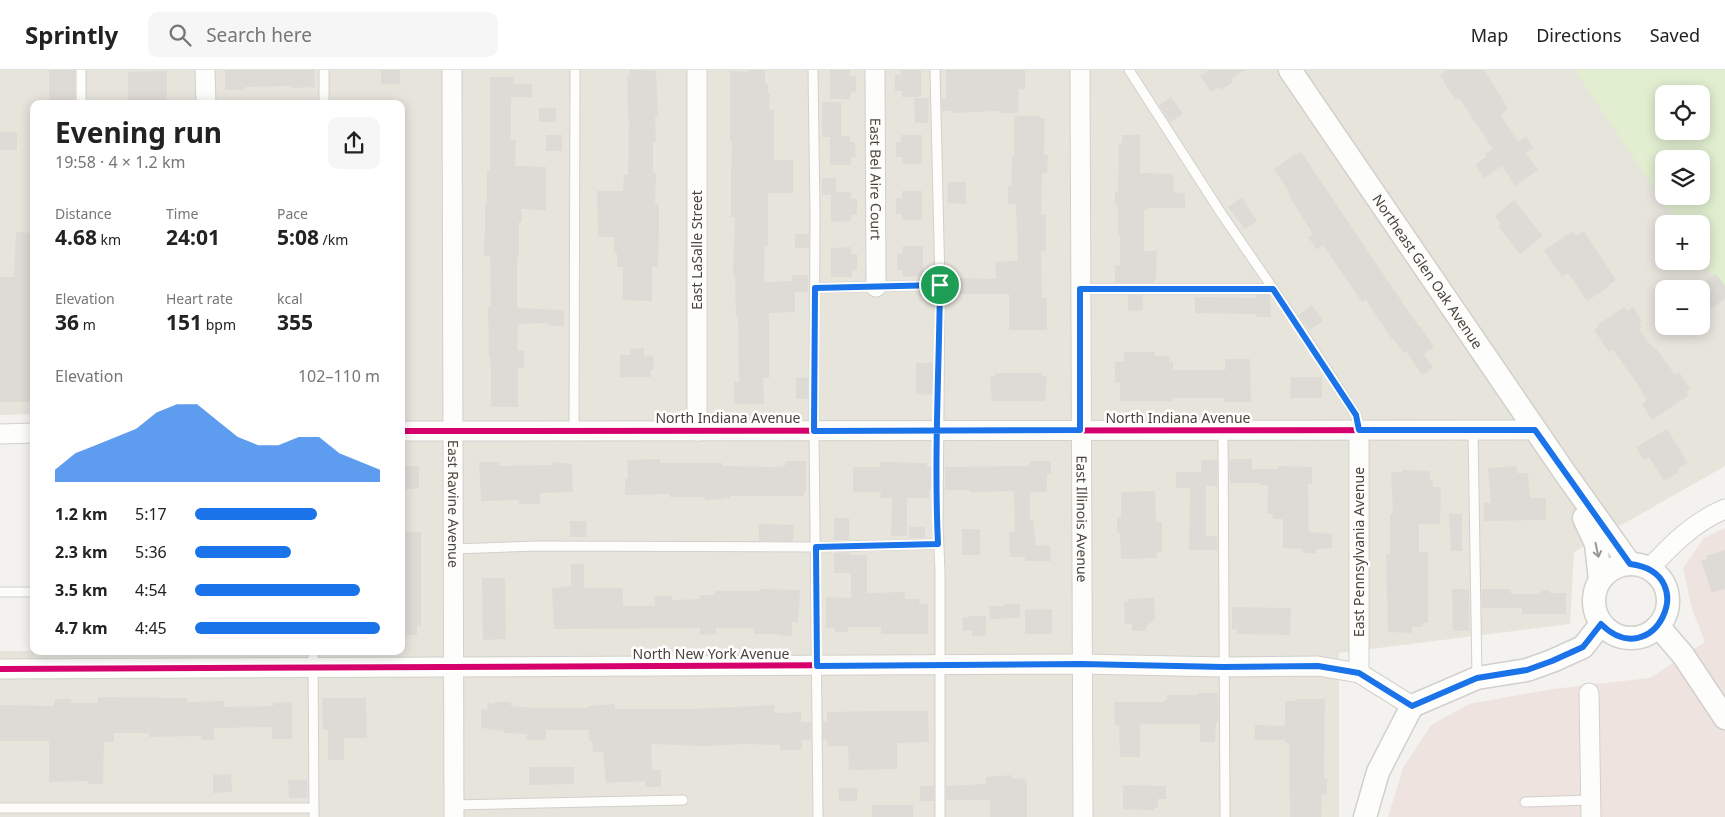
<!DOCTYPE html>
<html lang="en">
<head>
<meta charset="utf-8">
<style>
  :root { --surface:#fff; --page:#f6f6f6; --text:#222; --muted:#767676; --line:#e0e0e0; --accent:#1a73e8 }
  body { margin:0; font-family:"Noto Sans",sans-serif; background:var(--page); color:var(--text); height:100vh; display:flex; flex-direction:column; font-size:19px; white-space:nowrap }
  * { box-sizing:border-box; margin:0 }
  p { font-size:16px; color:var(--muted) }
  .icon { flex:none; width:28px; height:28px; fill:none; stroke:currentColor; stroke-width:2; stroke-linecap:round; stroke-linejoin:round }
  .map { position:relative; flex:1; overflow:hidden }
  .panel { position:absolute; left:30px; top:30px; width:375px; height:555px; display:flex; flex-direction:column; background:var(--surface); border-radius:10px; box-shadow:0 2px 12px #0003 }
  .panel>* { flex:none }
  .buttons { position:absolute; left:1655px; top:15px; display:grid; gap:10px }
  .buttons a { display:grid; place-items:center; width:55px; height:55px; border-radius:10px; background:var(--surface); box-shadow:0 2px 12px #0003; font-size:25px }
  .pin { position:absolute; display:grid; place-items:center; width:42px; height:42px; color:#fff; margin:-21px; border:2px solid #fff; border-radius:50%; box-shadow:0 1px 5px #0007 }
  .round { display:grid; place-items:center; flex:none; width:52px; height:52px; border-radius:10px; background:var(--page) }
  .summary { display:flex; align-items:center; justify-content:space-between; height:85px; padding:0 25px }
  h1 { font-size:28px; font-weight:700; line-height:38px }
  .stats { display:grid; grid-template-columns:repeat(3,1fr); gap:8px; height:85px; padding:5px 25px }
  .stats div { display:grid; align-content:center }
  .stats b { font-size:21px; font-weight:700 }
  .stats small { font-size:14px; font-weight:400 }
  .stats p { font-size:14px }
  .chart { height:140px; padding:10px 25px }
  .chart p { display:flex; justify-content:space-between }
  .chart svg { width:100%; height:90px; margin-top:5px; fill:var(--accent); opacity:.7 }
  ul { padding:0 25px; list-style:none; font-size:16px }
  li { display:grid; grid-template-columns:80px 60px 1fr; align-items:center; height:38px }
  li i { height:12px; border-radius:6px; background:var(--accent) }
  header { display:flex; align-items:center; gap:30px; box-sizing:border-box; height:70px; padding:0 25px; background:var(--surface); border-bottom:1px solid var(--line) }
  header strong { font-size:24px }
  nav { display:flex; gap:28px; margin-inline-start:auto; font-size:18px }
  .search { width:350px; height:45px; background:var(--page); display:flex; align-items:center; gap:12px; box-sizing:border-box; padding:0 18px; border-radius:10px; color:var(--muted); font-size:19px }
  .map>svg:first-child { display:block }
  .residential { fill:#e7e4dc; fill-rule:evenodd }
  .medical { fill:#eee3df }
  .green { fill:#e1eecf; fill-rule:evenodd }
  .building { fill:#dedbd6 }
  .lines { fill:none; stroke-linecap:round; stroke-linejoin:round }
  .service-casing { stroke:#d2d0cb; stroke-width:11 }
  .minor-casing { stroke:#d2d0cb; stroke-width:21 }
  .tertiary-casing { stroke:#d2d0cb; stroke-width:25 }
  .service { stroke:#fdfdfc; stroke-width:9 }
  .minor { stroke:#fdfdfc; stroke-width:19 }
  .tertiary { stroke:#fdfdfc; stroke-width:22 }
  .cycleway-casing { stroke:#fff; stroke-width:9 }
  .cycleway { stroke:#d6006c; stroke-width:6 }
  .oneway { stroke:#9b9791 }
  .route-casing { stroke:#fff; stroke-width:10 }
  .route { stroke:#1a73e8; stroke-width:6 }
  .labels { text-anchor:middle; stroke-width:5; stroke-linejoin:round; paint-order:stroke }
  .street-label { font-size:14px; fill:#4b4439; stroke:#fff }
</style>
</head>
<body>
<header>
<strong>Sprintly</strong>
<div class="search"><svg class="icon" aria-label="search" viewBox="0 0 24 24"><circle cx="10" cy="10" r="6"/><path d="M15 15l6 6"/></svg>Search here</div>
<nav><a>Map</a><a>Directions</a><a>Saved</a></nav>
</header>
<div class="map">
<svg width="1725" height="747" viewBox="0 0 1725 747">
  <rect width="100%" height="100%" fill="#f4f2ee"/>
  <path class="residential" d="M0 0H1661L1664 24V126H1701L1725 152V396L1574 482 1570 554 1339 583V747H0V581H401V34H34V344L0 345ZM1664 154H1701V191H1664ZM1664 219H1701V256H1664Z"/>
  <path class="medical" d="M1725 458V747H1388L1403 698 1431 655 1469 634 1553 619 1650 608 1705 572 1692 539 1683 498 1704 468Z"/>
  <path class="green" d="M1575 0H1725V224L1701 188V154H1678ZM1664 24H1701V61H1664ZM1664 89H1701V126H1664Z"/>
  <path class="building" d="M49 0H75V34H49Z
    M225 0H314L315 17 292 18V16L245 17V20H225Z
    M381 0H400V14H381Z
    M630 0 656 1 658 47H655L656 72H653V103H656L655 134 659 135V163L658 197H652V231L623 230V197H617V184L614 182V167H598L597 121H623L624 105H628L629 48H628L627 6H630Z
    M749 0H765V14H768V24H770L769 40H774V90H793V123H768V176H765L764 212 792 211V205H808V222H795V242L769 243V308H763L764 334H734V312L739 311 738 247H736L735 205H733L735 147H731V102L732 71H730V1L749 2Z
    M830 0H850V6H856V22L851 23 850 29H830Z
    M901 0H921V27H902V21H895V5H901Z
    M946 0H1025V19H1019L1018 43H999V41L953 43V41H942V28H946Z
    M1209 0H1245L1231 9 1233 12 1221 20 1218 17 1211 22 1200 6Z
    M1448 0H1484L1508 38 1501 46 1518 72 1526 66 1534 78 1526 83 1538 100 1515 116 1502 96 1484 108 1475 95 1487 86 1485 84 1493 79 1459 28 1456 30 1448 19 1440 5Z
    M167 1V34H128V2Z
    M490 7H514V14H532V27H511V70H516L515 96 546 97V140L521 139 522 152H519V187H517V238L564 240V256H548V253L518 254 517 281H524V298H518V337H491V296H490V287H489L488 237H491L490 187 484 186V165H485V133H487V100H490Z
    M1171 27 1183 44 1170 52 1159 35Z
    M914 28H929L928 53H915Z
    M822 32H841V66H850V72H855L856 87H851V95H830V67H822Z
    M539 38H556V52H539Z
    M1014 46H1040V48H1045L1044 85H1048L1047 103H1042L1041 145H1046V181H1041L1042 228H1047V260H1009V224H951V208L996 209 995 192 1018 191 1016 134H1008V116H1011L1012 86H1014Z
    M0 62H17V80H0Z
    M546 65H562V81H546Z
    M901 65H922V94H902V87H896V72H901Z
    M1122 65H1140V103L1173 104 1174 122 1185 123V138H1147V140H1144V181H1157L1156 210H1155L1154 213H1115V195H1120V166H1118V135H1115V122H1118L1119 73H1122Z
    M1301 82 1419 257 1420 256 1434 277 1424 284 1433 298 1422 305 1406 281 1404 283 1393 268 1392 269 1366 230 1362 232 1323 175 1317 180 1308 167 1313 164 1288 124 1290 123 1274 99 1295 84 1297 85Z
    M822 108H836V122H851V129H857V145H851V151L831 152V125H822Z
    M948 112H966V134L947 133Z
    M902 121H922V150H902V144H896V128H902Z
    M1242 127 1257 151 1245 159 1228 137Z
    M1514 130 1543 166 1520 184 1498 156 1501 154 1495 146Z
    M1573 161 1576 166 1584 161 1616 210 1608 215 1610 216 1587 231 1568 203 1562 207 1544 180Z
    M16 162 34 163V332H0V207H14Z
    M795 164H809V178H795Z
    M903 176H923V206L903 207 902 200H897V184L902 183Z
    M851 177V184H857V200H852V207H831V178Z
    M1716 204 1725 216V229L1709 240 1701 229V214Z
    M1128 225H1142L1143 240 1128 241Z
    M1256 225H1270L1271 247H1256V244L1195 243V227L1256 228Z
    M1312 235 1323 251 1309 260 1299 245Z
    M1624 237 1627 241 1633 237 1642 251 1639 253 1642 257 1639 259 1654 279 1656 278 1675 305 1679 302 1690 319 1686 322 1689 325 1652 350 1642 334 1647 330 1634 309 1613 280 1609 282 1594 260 1598 257 1597 255Z
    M644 278V286L653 285 654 300H651V307H620V285H630V279Z
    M1124 282H1155V286H1169V292H1173V300H1225V289H1250L1251 332H1224V328H1172V331H1120V313H1115V292L1124 291Z
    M916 293H933V325L916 324Z
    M995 303H1042V306L1047 307 1045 331H992L990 306H995Z
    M796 307 808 308V329H796Z
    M1291 307H1322V328H1290Z
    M1667 359 1688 393 1677 399 1679 402 1664 411 1649 387 1644 390 1636 377Z
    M660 389V393H722V396L776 397 785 396V391H806V421H804V426H730V428H723V429L705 430V427H670V424L625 425V409L628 408 627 390Z
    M1232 389H1252V399H1278V396L1312 397V414H1308L1309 462 1332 464V478L1316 479V483H1303V479L1283 478V449H1273L1272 444H1267L1268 415H1259V413H1230L1229 390H1232Z
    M1201 390H1217V416H1206V466H1217V480H1189L1190 418H1176V402H1201Z
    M1030 391H1051V404H1047V422H1030V451L1033 450 1036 475 1050 476 1051 491H1025V487H1010L1009 462H1015L1014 421 970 422V420H945V397L1028 396Z
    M479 392H499V396L552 395V392L572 394 573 422 540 423V434H519V430L481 431Z
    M880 392 927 393V397H932V420H929V428H907V466H891L892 428H880L881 422H853V397H880Z
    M401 396H419V418H414L415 419H401Z
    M1517 396V403H1528L1530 428H1546V450L1484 451V433H1491L1488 398Z
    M1402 400 1430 401V410H1433V417H1441L1440 454H1419V482H1428V553H1423V557H1412V563L1388 562 1386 484H1390V444H1393L1391 402H1402Z
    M1155 421 1156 452H1162V482H1157V488L1121 489 1120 463H1117V447H1121V422Z
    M1449 444H1462V481H1451Z
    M834 448H849V470H834Z
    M570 451H587L586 467H570Z
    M759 454 794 455 793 471H759Z
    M909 457H925V468H909Z
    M962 459H980V485H962Z
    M401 462H421V556H417V565H401Z
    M1725 480V519L1712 523 1701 491 1707 489 1706 486Z
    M849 482V485H867V523L905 522V529H920L919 534H928V564H881V557H848V562H835V558H826V527L851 528V503H834V483Z
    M571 494H584V518H623V536H655V526H672V530L699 529 701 525H715V521H759V519L800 520 798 552H792V566L778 565V564H754V558H716V564L700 565V558L554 559 552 518 571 516Z
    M482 508H505L506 569 483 570Z
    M1452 519H1469V561H1453Z
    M1482 519H1511V524H1536L1542 521 1549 520 1550 523H1566V544H1522V538H1482Z
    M1154 528 1155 549 1146 557V561H1132V554H1125L1124 532 1128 531V529Z
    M1005 534H1020V548L990 549 989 536H1005Z
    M1232 537 1291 538 1290 565 1237 564V559H1232Z
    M1052 539V564H1025V540Z
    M968 546H986V566H972V561H963L962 548 968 547Z
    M1198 623H1218V652H1216L1215 672H1200V654H1144L1140 655V687H1120L1119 655H1115L1114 632H1164V630H1167L1166 625H1198Z
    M98 627 187 628V632L224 631V637L273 636V633L292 632V669H272V657L214 658V670H201V666L149 667V663H114V672H104L103 714H88V711L49 712V671H0V635L54 636 55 629H71V633H98Z
    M322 628H366L367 668H344V690H328V660H323Z
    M1296 629H1325L1324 708H1327V725H1322L1321 747H1290L1289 673H1285V670H1255V655L1285 656V631H1296Z
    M495 632H511V636L536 638H589V636L615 634V639H694L774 635V643L801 642V652H811V670H802V679L798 680H780V675L745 674 702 676 651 674 652 700H661V717H645V711L606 713 603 682H593L592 671H589V660H546V670H527V664L504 663V661L481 658V639L487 640 488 633 494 634Z
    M878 641H928L929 672 897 673V699L849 700 848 676H828L827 670H823V652H827V642Z
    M529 697H574V714L529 715Z
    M231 704 232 722 213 723V705Z
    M1012 705V709L1025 708V712H1027V747H990V730H946V716L986 714V707Z
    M288 710H307V728H289Z
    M1128 715 1166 716V729H1158V738H1154V740L1123 739V716Z
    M920 716H934V731H920Z
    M839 718H857V731H839Z
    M872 735H913V747H872Z"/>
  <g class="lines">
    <g class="service-casing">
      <path id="service" d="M81 0V34
        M324 0V34
        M813 0 815 143 814 361 818 747
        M935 0 940 215 938 455 940 502V747
        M1129 0 1221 143 1296 252 1356 345 1359 360
        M815 218 940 215
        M1081 219H1273
        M1223 360 1225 747
        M1473 360 1477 608
        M574 361 575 0
        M453 479 535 476 815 477 938 474
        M0 522H34
        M313 581 314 747
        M1525 732 1590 730
        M454 735 683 730
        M0 738H314"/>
    </g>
    <g class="minor-casing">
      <g id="minor">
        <path d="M205 0 206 34"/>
        <path id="s1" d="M452 0 454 747"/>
        <path id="s2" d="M875 0 876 217"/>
        <path id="s3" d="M1080 0 1083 747"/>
        <path d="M401 361 1535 360"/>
        <path d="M697 361V0"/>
        <path d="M0 364 34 363"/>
        <path d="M1649 499C1671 475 1694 452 1725 439"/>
        <path d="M0 599 1082 594 1223 597 1318 596 1359 603 1412 636"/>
        <path d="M1359 603V360"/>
        <path d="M1589 623 1591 747"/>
      </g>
    </g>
    <g class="tertiary-casing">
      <g id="tertiary">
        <path id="s4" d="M1290 0 1565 403 1630 494"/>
        <path d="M1584 448 1596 474 1600 510"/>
        <circle cx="1631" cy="531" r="37"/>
        <path d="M1658 556 1683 585 1725 648"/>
        <path d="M1365 747 1378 702 1412 636 1477 608 1527 600 1552 591 1583 577 1601 554"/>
      </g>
    </g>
    <use href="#service" class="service"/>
    <use href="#minor" class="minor"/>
    <use href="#tertiary" class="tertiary"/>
    <g class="cycleway-casing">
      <path id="cycleway" d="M401 361 1535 360
        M0 599 1082 594 1223 597 1318 596 1359 603 1412 636"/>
    </g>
    <use href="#cycleway" class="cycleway"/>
  </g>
  <defs><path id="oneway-shaft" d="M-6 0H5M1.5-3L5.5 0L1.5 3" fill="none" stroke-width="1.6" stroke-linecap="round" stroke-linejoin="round" transform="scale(1.25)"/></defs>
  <use class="oneway" href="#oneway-shaft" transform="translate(1597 480) rotate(78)"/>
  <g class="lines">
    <g class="route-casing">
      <path id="route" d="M940 215C939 301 934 388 938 474L816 477 817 596 1082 594 1223 597 1318 596 1359 603 1412 636 1477 608 1527 600 1552 591 1583 577 1601 554C1653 606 1704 503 1630 494L1535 360H1359L1356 345 1273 219H1080V360C992 360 903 361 814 361L815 218 940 215"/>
    </g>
    <use href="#route" class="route"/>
  </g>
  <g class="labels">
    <g class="street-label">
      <text dy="5" stroke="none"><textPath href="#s2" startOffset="109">East Bel Aire Court</textPath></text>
      <text transform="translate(697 180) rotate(-90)" y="5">East LaSalle Street</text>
      <text dy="5" stroke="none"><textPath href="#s4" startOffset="244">Northeast Glen Oak Avenue</textPath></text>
      <text x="728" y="353">North Indiana Avenue</text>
      <text x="1178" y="353">North Indiana Avenue</text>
      <text dy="5" stroke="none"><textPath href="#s1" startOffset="434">East Ravine Avenue</textPath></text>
      <text dy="5" stroke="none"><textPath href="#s3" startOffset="449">East Illinois Avenue</textPath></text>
      <text transform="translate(1359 482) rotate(-90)" y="5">East Pennsylvania Avenue</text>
      <text x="711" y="589">North New York Avenue</text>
    </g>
  </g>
</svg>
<div class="buttons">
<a><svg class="icon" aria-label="locate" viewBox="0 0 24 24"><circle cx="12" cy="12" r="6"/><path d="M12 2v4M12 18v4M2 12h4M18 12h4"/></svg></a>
<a><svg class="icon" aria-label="layers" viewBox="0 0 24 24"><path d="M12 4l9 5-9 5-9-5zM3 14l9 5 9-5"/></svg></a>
<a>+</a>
<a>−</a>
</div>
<div class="pin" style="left:940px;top:215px;background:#1e9e55"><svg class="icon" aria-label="arrive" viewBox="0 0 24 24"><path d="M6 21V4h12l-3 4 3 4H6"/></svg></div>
<section class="panel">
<div class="summary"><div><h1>Evening run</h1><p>19:58 · 4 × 1.2 km</p></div><a class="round"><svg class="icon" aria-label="share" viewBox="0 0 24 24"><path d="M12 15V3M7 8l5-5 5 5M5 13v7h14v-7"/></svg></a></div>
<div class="stats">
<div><p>Distance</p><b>4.68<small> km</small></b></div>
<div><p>Time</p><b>24:01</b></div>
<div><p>Pace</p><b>5:08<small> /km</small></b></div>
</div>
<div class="stats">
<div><p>Elevation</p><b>36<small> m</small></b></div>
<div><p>Heart rate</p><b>151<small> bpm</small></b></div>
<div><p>kcal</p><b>355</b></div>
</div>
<div class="chart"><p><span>Elevation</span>102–110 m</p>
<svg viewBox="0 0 160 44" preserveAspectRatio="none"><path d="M0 44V38L10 30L20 26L30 22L40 18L50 10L60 6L70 6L80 14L90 22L100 26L110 26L120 22L130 22L140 30L150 34L160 38V44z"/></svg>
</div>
<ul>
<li><b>1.2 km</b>5:17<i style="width:66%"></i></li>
<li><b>2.3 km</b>5:36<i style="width:52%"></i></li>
<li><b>3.5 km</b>4:54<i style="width:89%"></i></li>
<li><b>4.7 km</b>4:45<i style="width:100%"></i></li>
</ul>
</section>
</div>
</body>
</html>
